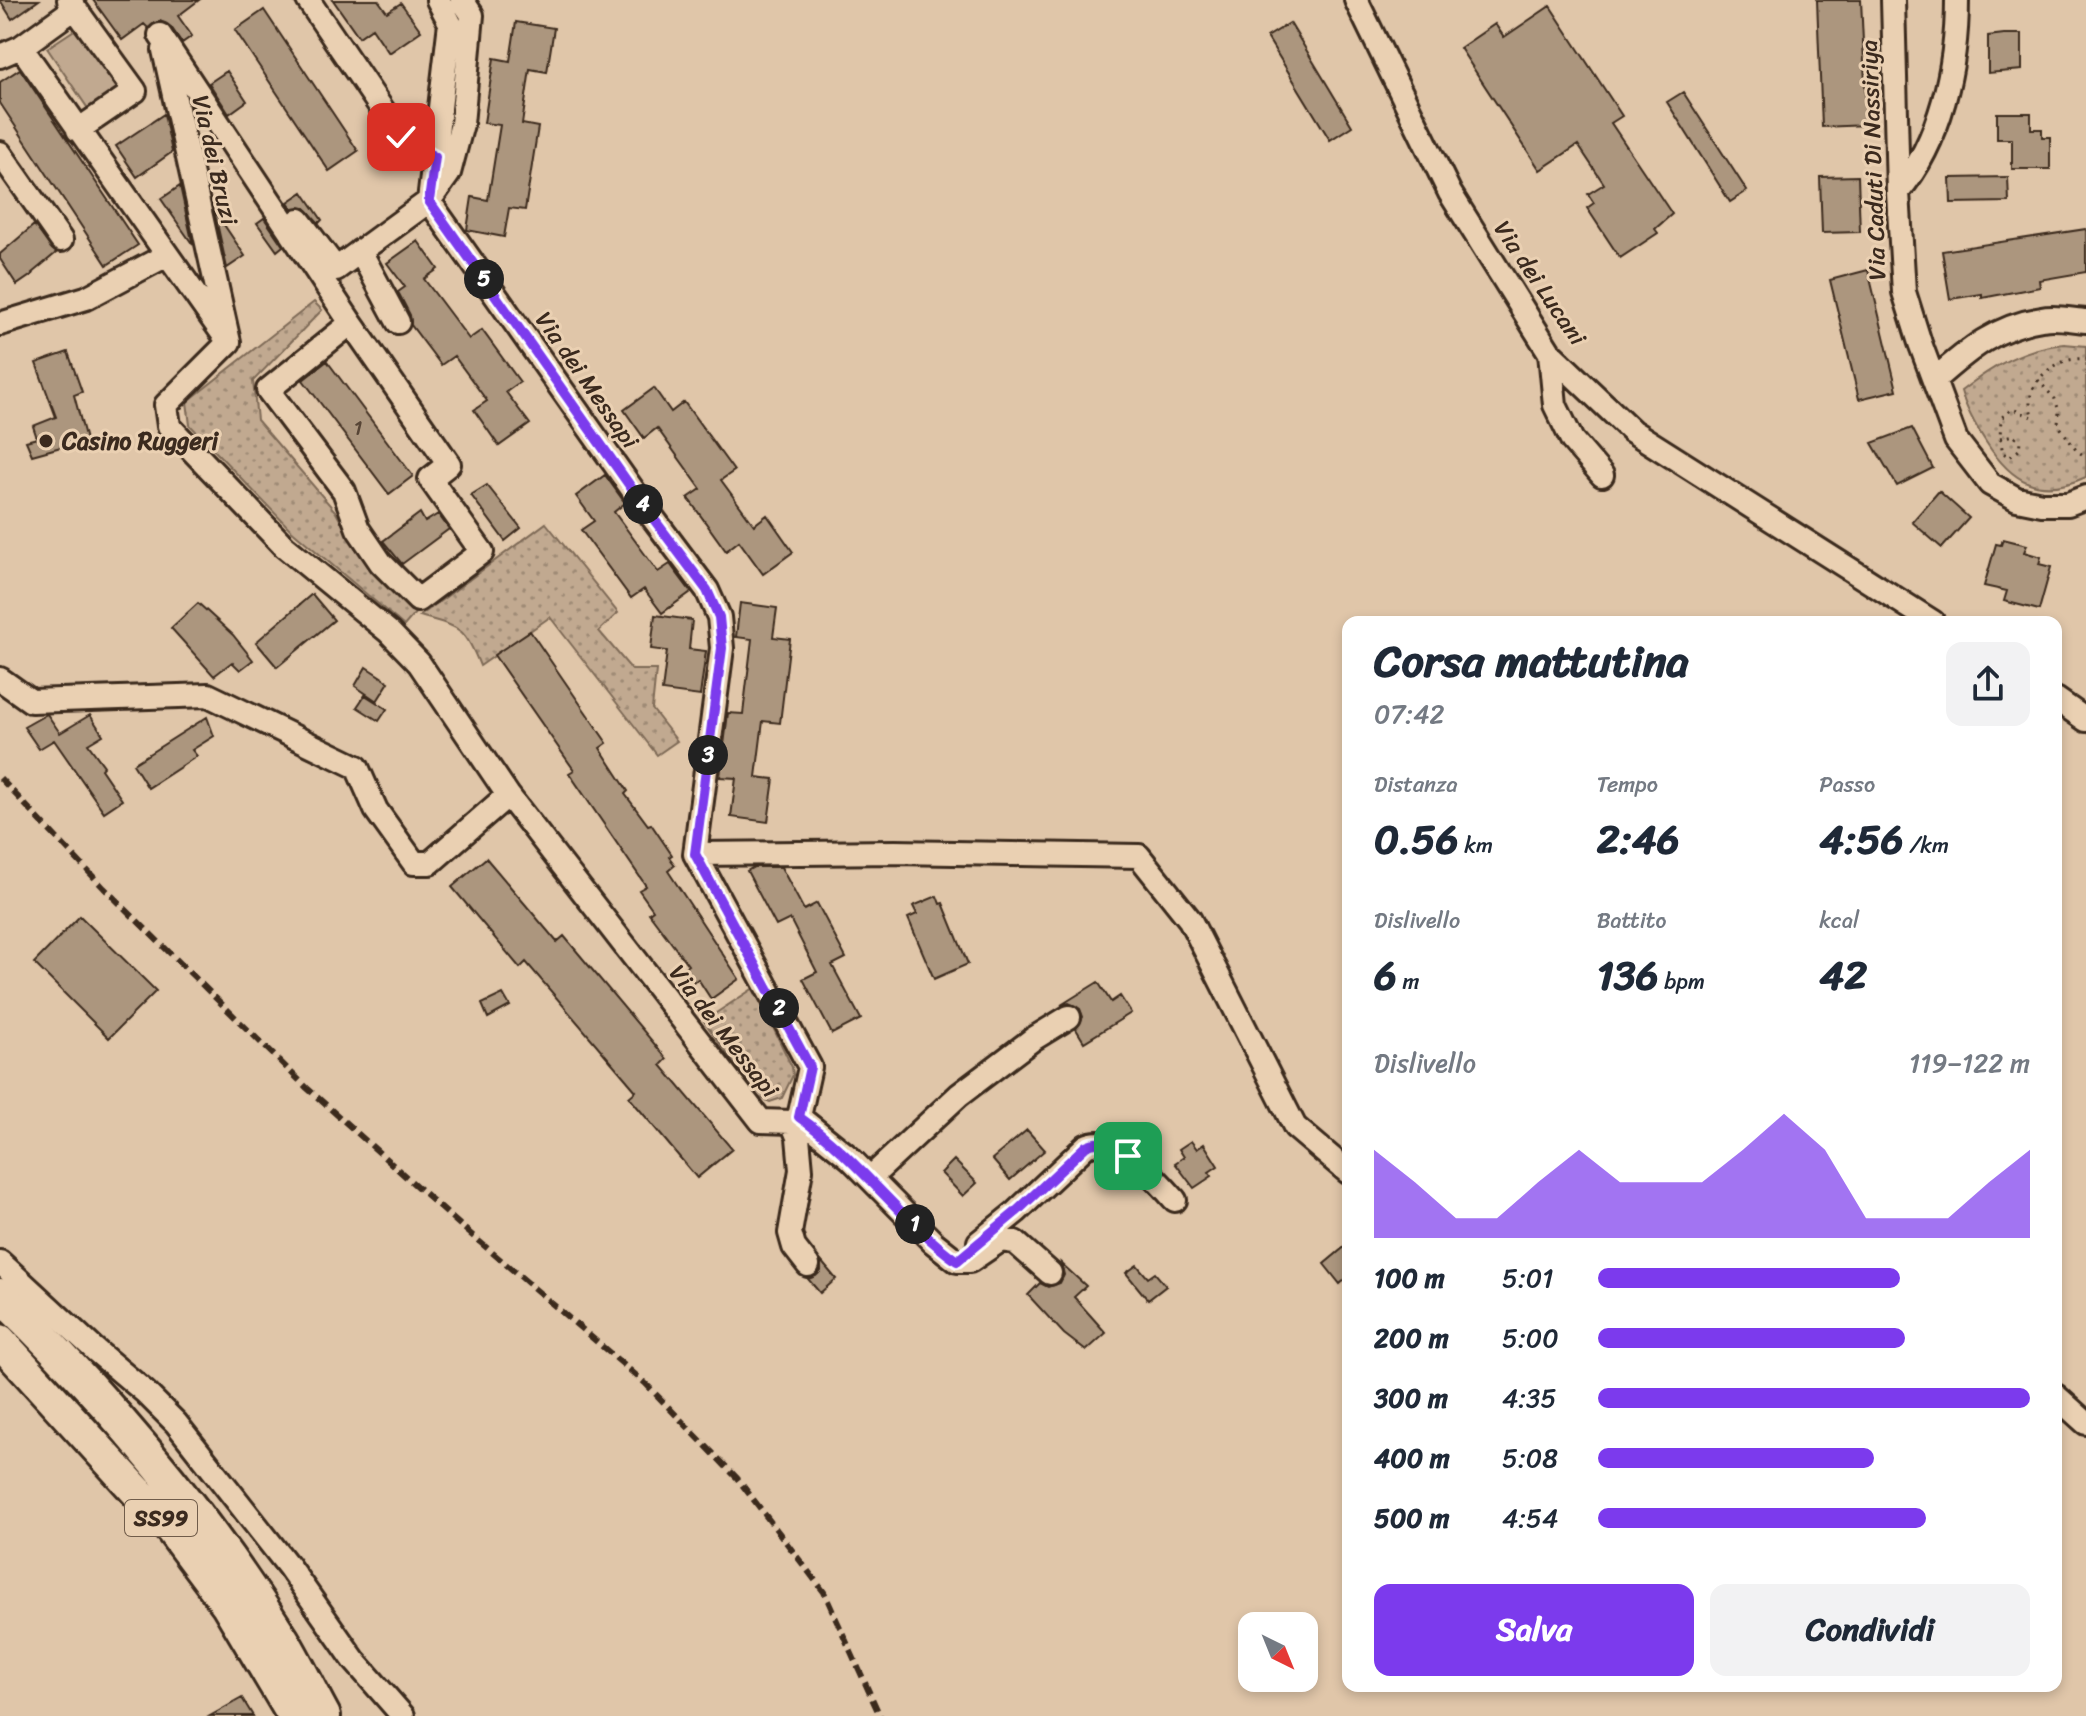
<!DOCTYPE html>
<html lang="it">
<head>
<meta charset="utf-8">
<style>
  :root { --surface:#fff; --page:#f2f2f3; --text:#1f2937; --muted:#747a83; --accent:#7c3aed }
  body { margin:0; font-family:Sriracha,sans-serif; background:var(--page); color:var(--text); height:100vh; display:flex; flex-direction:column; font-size:30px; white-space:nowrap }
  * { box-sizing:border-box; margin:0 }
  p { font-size:26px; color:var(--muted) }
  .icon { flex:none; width:44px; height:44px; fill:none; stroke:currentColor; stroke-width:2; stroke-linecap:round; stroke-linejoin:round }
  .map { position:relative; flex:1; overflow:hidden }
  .details { position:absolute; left:1342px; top:616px; width:720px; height:1076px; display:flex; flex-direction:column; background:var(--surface); border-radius:16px; box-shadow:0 4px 12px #0003 }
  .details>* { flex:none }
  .needle { width:52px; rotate:137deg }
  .tools { position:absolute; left:1238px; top:1612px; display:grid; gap:16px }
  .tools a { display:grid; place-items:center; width:80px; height:80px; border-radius:16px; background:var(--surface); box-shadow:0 4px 12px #0003; font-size:40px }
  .pin { position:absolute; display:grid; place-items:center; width:68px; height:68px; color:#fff; margin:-34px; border-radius:16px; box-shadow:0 4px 12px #0006 }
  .km { position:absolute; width:40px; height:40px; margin:-20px; border-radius:50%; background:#222; color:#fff; font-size:22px; line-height:40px; text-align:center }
  .round { display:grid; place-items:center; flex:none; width:84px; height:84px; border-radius:16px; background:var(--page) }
  .head { display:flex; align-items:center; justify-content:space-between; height:136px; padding:0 32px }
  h1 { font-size:44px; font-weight:700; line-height:60px }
  .stats { display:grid; grid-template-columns:repeat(3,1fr); gap:12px; height:136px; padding:8px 32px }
  .stats div { display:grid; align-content:center }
  .stats b { font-size:40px; font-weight:700 }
  .stats small { font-size:22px; font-weight:400 }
  .stats p { font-size:22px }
  .chart { height:224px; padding:16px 32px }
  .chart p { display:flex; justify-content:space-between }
  .chart svg { width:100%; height:144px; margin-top:8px; fill:var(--accent); opacity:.7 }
  .button { display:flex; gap:16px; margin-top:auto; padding:16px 32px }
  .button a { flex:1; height:92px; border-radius:16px; background:var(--accent); color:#fff; font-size:32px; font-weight:700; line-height:92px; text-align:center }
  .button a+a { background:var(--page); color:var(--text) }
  ul { padding:0 32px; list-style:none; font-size:26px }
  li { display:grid; grid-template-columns:128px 96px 1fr; align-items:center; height:60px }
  li i { height:20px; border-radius:10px; background:var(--accent) }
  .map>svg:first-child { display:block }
  .grass { fill:url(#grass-dots); stroke:#7e6a57; stroke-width:2 }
  .garden { fill:#c1a990; stroke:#7e6a57; stroke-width:2 }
  .building { fill:#ac967e; stroke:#3b2a1e; stroke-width:2 }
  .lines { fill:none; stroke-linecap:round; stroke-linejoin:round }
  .minor-casing { stroke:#3b2a1e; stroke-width:28 }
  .highway-casing { stroke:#3b2a1e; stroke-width:38 }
  .path { stroke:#3b2a1e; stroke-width:3; stroke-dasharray:2 6; stroke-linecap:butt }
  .minor { stroke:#ead0b2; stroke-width:22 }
  .highway { stroke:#ead0b2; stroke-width:32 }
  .rail { stroke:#3b2a1e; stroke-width:6; stroke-dasharray:12 6; stroke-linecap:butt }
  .route-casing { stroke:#fff; stroke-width:16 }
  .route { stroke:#7c3aed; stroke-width:10 }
  .poi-dot { fill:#3b2a1e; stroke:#ead0b2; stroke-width:3 }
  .labels { text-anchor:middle; stroke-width:6; stroke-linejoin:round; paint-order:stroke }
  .number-label { font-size:20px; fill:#574536 }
  .shield { fill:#ead0b2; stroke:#705c4a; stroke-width:2 }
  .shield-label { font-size:22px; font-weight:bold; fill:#3b2a1e }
  .street-label { font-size:24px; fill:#3b2a1e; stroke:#ead0b2 }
  .poi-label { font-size:24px; font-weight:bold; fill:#3b2a1e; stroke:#ead0b2; text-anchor:start }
</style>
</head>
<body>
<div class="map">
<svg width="2086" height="1716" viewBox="0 0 2086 1716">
  <defs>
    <pattern id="grass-dots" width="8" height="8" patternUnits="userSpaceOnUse" patternTransform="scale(2)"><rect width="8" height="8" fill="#c1a990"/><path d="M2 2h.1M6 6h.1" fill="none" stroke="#9e8a75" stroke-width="1.8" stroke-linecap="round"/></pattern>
  </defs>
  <rect width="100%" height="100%" fill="#e0c6a9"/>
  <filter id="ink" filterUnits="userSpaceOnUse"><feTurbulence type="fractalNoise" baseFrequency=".0125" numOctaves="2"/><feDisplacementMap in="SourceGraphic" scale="16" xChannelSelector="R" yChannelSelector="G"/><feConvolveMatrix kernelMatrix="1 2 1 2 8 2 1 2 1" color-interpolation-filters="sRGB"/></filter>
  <g filter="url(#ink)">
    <path class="grass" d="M314 302 322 310 253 381 257 420 335 511 358 551 416 612 404 626 290 529 190 425 187 402Z
      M2064 344 2086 346V477C2040 498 2012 483 1986 442 1975 425 1966 409 1961 391 1993 366 2023 348 2064 344Z
      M546 523 618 613 599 631 632 670H656L652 709 677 741 657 755 550 617 480 666C464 625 460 628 420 616Z
      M754 988 792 1067 793 1075 782 1098 770 1102 758 1097 704 1021Z"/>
    <path class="garden" d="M79 27 121 89 89 110 47 48Z"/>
    <path class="building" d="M0 0H39L12 19Z
      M93 0H199L178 16 192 36 182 43 171 27 160 21 148 28 144 24 122 40Z
      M333 0H378L387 12 401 3 421 31 389 53 372 28 359 37Z
      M1817 0H1861L1867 125 1822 127Z
      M1550 6 1622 116 1611 123 1672 214 1655 229 1658 233 1620 258 1587 208 1594 203 1588 194 1604 184 1578 145 1540 170 1460 48 1495 24 1504 37Z
      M264 10 358 151 329 171 235 30Z
      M516 22 554 28 547 72 530 69 522 124 538 127 525 210 509 208 504 237 467 230 472 197 488 200 500 125 484 123 494 58 510 61Z
      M1290 23 1352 126 1330 140 1267 37Z
      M2004 34H2022V70L1988 73V36Z
      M20 69 138 245 107 265 0 103V82Z
      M227 71 247 101 229 114 209 83Z
      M1683 92 1747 191 1730 202 1667 102Z
      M1997 113H2031V129H2042V137H2050V169H2012V139H1997Z
      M164 114 172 152 137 177 116 146Z
      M1858 176 1860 232 1822 233 1820 177Z
      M2008 177 2009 202 1951 203 1950 178Z
      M180 186 193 245 161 199Z
      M303 192 322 220 319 223 305 208H292L288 202Z
      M214 210 245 256 227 268Z
      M264 218 283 246 277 251 257 223Z
      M34 225 56 253 32 273 33 274 17 285 0 259V254Z
      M2086 229V272L2039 280 2040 287 1982 298V294L1950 299 1942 251Z
      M418 241 438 269 424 279 469 339 482 330 520 382 506 392 530 424 499 446 474 410 487 401 454 356 441 365 411 325 410 315 398 292 405 287 387 263Z
      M1868 270 1897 390 1859 399 1830 280Z
      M68 352 82 392 74 395 86 440 32 455 26 441 37 438 33 426 56 417 36 363Z
      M327 361 413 476 389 494 303 380Z
      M654 388 671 412 684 402 734 471 721 480 754 525 767 515 793 552 763 574 739 541 726 551 688 498 701 489 657 428 644 438 624 410Z
      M1912 428 1933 468 1897 486 1872 443Z
      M605 475 625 503 614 512 658 572 670 564 691 592 662 613 644 589 631 598 581 530 594 521 576 496Z
      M487 485 521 528 505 541 471 495Z
      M1939 491 1969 518 1942 548 1912 522Z
      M420 513 425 522 438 514 449 529 402 564 383 541Z
      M2003 539 2027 545 2024 552 2041 557 2039 564 2051 567 2039 610 2004 601 2007 591 1984 586 1996 544 2001 545Z
      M312 594 334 620 277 667 256 642Z
      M198 603 233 635 253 660 240 670 232 662 214 676 171 628Z
      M740 603 777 608 773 637 790 639 780 723 763 721 756 777 774 779 768 822 731 817 736 778 720 777 728 713 743 714 752 639 736 637Z
      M655 615 692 620 689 649 706 651 700 696 662 691 667 651 651 649Z
      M530 631 607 743 600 748 628 791 625 794 648 825 651 824 672 855 669 857 675 865 668 871 739 979 711 999 698 979 694 982 684 968 688 965 649 913 653 910 639 890 646 886 569 773 574 770 494 655Z
      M366 667 389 682 377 701 355 686Z
      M365 695 387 709 379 721 357 707Z
      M47 714 60 733 90 715 103 735 88 744 104 766 101 769 122 800 104 812 54 740 39 749 24 727Z
      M207 717 214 736 192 750 197 756 148 788 133 764Z
      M486 858 557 942 564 936 579 954 667 1059 661 1065 732 1149 697 1178 629 1097 636 1091 526 962 520 968 452 887Z
      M754 867H781L804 910 817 903 846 958 832 965 861 1019 832 1034 803 979 817 972 790 919 776 926 747 871Z
      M937 896 940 904 943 903 968 964 934 979 908 918 917 914 913 906Z
      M80 916 156 991 109 1038 34 963Z
      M1098 982 1111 1002 1120 996 1131 1013 1084 1042 1076 1029 1083 1017 1080 1009 1069 1003 1061 1005Z
      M503 994 510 1006 488 1018 482 1004Z
      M1027 1130 1045 1150 1010 1180 992 1159Z
      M1191 1141 1197 1149 1204 1144 1218 1166 1209 1172 1212 1176 1194 1188 1175 1163 1184 1157 1179 1149Z
      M954 1160 977 1183 963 1196 941 1173Z
      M1348 1244V1277L1340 1284 1324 1264Z
      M821 1261 836 1279 820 1293 808 1279 816 1276 821 1271Z
      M1061 1263 1086 1286 1074 1297 1106 1333 1086 1351 1064 1334 1028 1295 1040 1283 1048 1287 1060 1283 1064 1275Z
      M1137 1265 1148 1278 1155 1273 1166 1286 1148 1300 1126 1273Z
      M242 1698 253 1716H210Z"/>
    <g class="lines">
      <g class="minor-casing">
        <path id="minor" d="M69 0 135 91 78 130
          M308 0 401 137 435 157
          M1356 0 1450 193 1550 353 1632 431 1933 622
          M1893 0 1898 192 1904 292 1920 343 1956 440 1990 484 2017 499 2042 504H2068L2086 497
          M160 35 351 323 449 464 430 479 482 552 418 600 381 563 358 529 344 491 268 390 351 323
          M21 47 223 334
          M164 50 229 342
          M0 56 21 47 75 8
          M0 153 61 240
          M1898 192C1941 141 1957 66 1957 0
          M299 220 336 269 429 201 449 173 462 124 472 15 462 0
          M360 251 398 322
          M0 324 86 298 167 255
          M229 342 166 405 169 426 284 546 389 632 419 663 508 795 761 1121 792 1122 799 1117 810 1067 695 854 722 648 719 617 707 590 647 510 429 201 450 23 438 0
          M1550 353 1555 405 1572 440 1602 475
          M1934 380C1968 350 1996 326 2042 319 2055 316 2072 320 2086 321
          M0 679 31 701 208 695 357 767 376 810 414 863H430L508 795
          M2056 699 2086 720
          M695 854 895 852 1139 856 1190 920 1295 1127 1348 1172
          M799 1117 850 1158 933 1242 957 1261H970L1001 1240 1015 1242 1050 1273
          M792 1122 798 1137 801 1170 790 1233 794 1247 808 1265
          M870 1178 959 1095 1033 1039 1069 1017
          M979 1242 1016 1212 1086 1146C1115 1131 1157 1180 1175 1200
          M0 1262 94 1349 145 1392 176 1423 289 1567 354 1660 403 1716
          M2056 1396 2086 1423"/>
      </g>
      <g class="highway-casing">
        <path id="highway" d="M0 1295C107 1398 204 1514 283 1640 298 1665 310 1691 324 1716
          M0 1341 172 1530 228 1605 294 1716"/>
      </g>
      <path class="path" d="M2038 380 2055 399 2059 411 2058 424 2076 450 2086 457
        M2000 438 2013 435 2020 441 2019 450 2010 457 2003 453 2000 438 2001 418 2012 409 2033 417C2019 386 2056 355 2086 359"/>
      <use href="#minor" class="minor"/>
      <use href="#highway" class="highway"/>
      <path class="rail" d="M0 778 104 888 307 1088 460 1225 645 1383 737 1478 824 1592 880 1716"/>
    </g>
  </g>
  <g class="lines" filter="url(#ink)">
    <g class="route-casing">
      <path id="route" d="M401 137 435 157 429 201 647 510 707 590 719 617 722 648 695 854 810 1067 799 1117C858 1158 899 1219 957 1261L1016 1212 1086 1146C1101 1138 1115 1146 1128 1156"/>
    </g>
    <use href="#route" class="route"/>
  </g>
  <circle class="poi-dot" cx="46" cy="441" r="8"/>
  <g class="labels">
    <g class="number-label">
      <text x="358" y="435">1</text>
    </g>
    <rect class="shield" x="125" y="1500" width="72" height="36" rx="6"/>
    <g class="shield-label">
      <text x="161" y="1526">SS99</text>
    </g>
    <g class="street-label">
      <text transform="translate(215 160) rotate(77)" y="8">Via dei Bruzi</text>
      <text transform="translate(1873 160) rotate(-92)" y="8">Via Caduti Di Nassiriya</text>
      <text transform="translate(1540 283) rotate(56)" y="8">Via dei Lucani</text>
      <text transform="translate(587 380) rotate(55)" y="8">Via dei Messapi</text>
      <text transform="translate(724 1031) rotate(52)" y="8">Via dei Messapi</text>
    </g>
    <g class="poi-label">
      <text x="62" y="449">Casino Ruggeri</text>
    </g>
  </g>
</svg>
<div class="tools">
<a><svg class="needle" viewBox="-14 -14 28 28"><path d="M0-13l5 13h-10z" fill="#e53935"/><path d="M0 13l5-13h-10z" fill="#747a83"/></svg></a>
</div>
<div class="pin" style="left:1128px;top:1156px;background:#1e9e55"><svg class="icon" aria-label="arrive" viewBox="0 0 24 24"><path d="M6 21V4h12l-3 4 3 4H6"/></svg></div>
<div class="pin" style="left:401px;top:137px;background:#d93025"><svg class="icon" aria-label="check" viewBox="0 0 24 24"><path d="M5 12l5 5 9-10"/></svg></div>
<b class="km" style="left:915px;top:1224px">1</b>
<b class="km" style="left:779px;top:1008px">2</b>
<b class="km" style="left:708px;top:755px">3</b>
<b class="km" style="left:643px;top:504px">4</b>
<b class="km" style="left:484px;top:279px">5</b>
<section class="details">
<div class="head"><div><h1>Corsa mattutina</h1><p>07:42</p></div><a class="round"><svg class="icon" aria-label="share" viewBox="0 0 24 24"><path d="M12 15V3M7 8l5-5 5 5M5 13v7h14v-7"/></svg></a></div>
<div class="stats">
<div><p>Distanza</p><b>0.56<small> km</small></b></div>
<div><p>Tempo</p><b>2:46</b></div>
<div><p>Passo</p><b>4:56<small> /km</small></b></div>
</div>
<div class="stats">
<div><p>Dislivello</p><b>6<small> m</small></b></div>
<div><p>Battito</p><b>136<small> bpm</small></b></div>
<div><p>kcal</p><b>42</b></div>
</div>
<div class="chart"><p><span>Dislivello</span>119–122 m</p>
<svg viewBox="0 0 160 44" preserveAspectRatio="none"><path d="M0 44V17L10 27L20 38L30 38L40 27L50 17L60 27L70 27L80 27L90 17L100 6L110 17L120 38L130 38L140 38L150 27L160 17V44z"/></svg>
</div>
<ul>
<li><b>100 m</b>5:01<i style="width:70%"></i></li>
<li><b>200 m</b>5:00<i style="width:71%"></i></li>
<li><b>300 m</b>4:35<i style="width:100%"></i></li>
<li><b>400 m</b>5:08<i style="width:64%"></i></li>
<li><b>500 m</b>4:54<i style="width:76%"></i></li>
</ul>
<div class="button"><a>Salva</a><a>Condividi</a></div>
</section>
</div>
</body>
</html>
